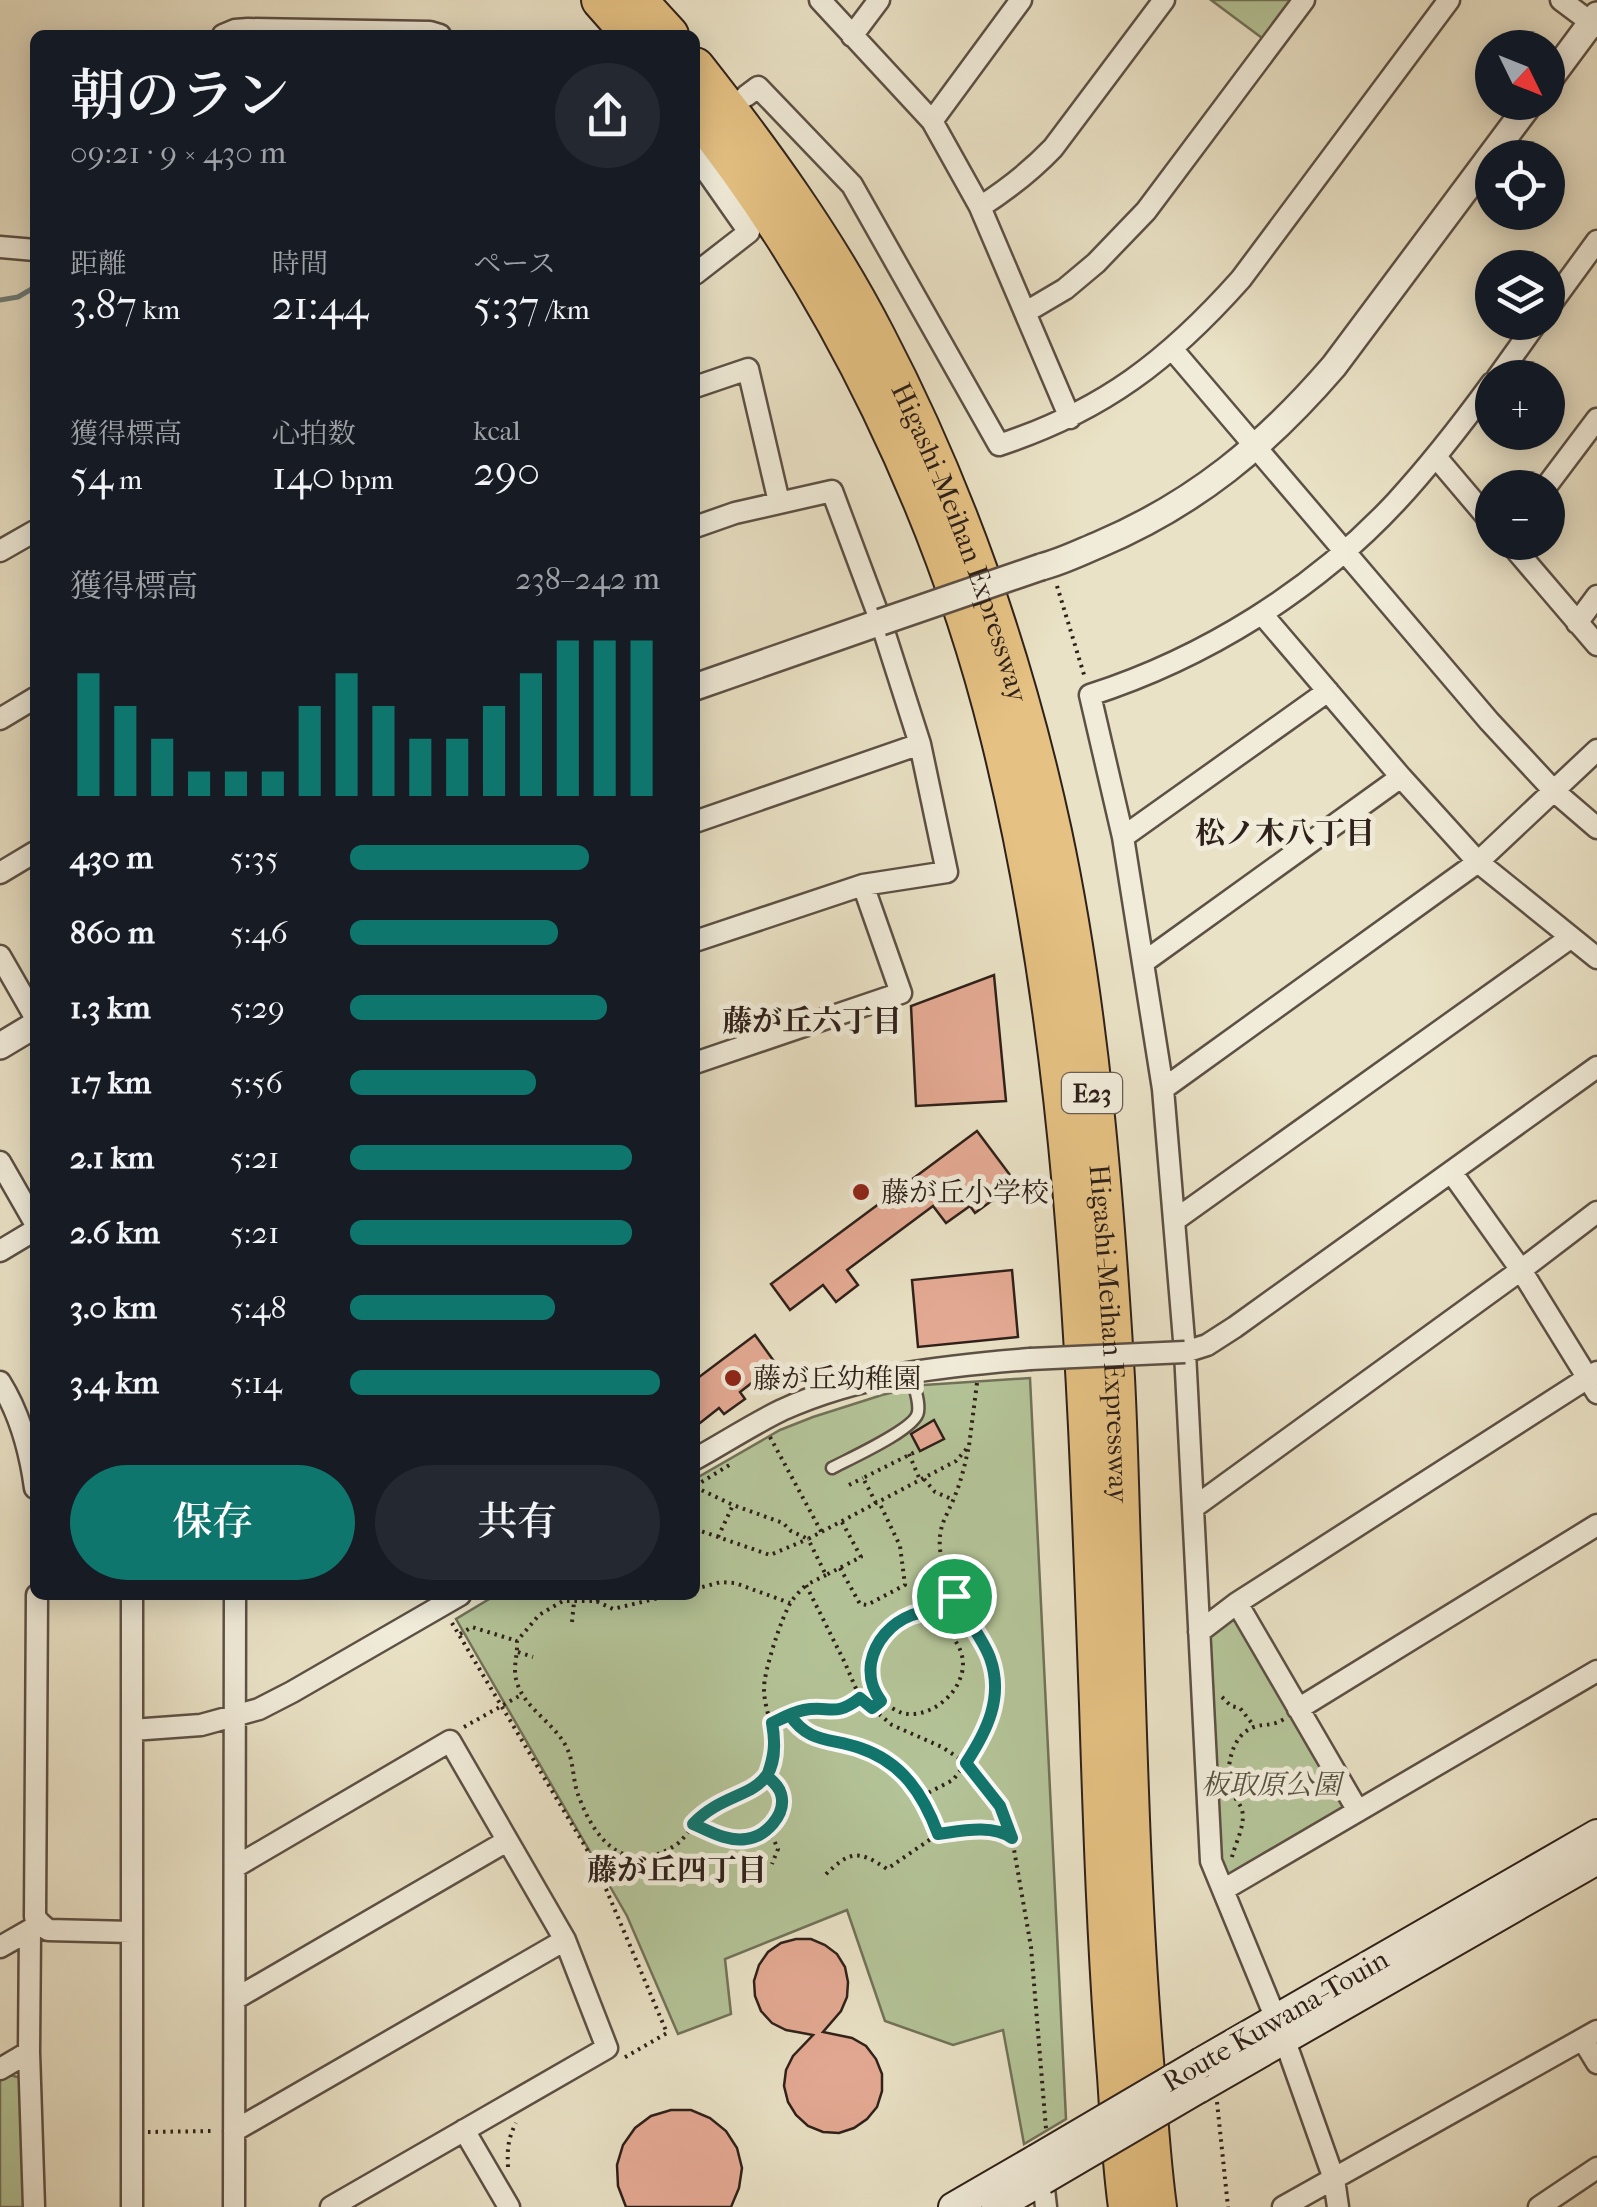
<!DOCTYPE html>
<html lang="ja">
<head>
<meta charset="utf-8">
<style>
  :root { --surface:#171b24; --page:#242831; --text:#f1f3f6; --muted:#9ea1a6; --accent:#0f766e }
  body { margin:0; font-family:"IM FELL French Canon","Noto Serif JP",serif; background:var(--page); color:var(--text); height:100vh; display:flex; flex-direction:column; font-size:38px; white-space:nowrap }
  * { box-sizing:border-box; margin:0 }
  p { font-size:32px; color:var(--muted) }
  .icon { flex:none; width:55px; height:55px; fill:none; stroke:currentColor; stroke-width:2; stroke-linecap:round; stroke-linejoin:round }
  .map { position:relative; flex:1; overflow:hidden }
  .panel { position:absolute; left:30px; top:30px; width:670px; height:1570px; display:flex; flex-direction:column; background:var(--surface); border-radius:15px; box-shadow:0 5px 25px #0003 }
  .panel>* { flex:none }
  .needle { width:65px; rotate:133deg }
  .tools { position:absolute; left:1475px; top:30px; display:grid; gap:20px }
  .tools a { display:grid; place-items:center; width:90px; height:90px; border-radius:50%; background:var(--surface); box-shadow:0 5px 25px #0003; font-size:50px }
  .pin { position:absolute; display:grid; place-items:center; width:85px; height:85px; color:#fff; margin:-42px; border:5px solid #fff; border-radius:50%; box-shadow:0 2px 10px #0007 }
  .round { display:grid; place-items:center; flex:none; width:105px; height:105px; border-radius:52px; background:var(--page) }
  .summary { display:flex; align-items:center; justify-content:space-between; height:170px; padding:0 40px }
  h1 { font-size:55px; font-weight:600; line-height:75px }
  .figures { display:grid; grid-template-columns:repeat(3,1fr); gap:15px; height:170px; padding:10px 40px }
  .figures div { display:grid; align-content:center }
  .figures b { font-size:42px; font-weight:600 }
  .figures small { font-size:28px; font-weight:400 }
  .figures p { font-size:28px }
  .chart { height:280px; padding:20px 40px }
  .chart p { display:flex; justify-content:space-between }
  .chart svg { width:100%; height:180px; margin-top:10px; stroke:var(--accent); stroke-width:6 }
  .action { display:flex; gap:20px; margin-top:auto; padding:20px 40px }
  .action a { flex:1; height:115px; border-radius:60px; background:var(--accent); color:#fff; font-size:40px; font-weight:600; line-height:115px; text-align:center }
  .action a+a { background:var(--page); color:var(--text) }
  ul { padding:0 40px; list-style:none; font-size:32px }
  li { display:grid; grid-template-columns:160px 120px 1fr; align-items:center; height:75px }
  li i { height:25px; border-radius:12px; background:var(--accent) }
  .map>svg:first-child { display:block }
  .green { fill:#b4c498; stroke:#717259; stroke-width:2.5 }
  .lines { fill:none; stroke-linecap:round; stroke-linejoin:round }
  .stream { stroke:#6e7e7b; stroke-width:5 }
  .building { fill:#e5aa94; stroke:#2e201a; stroke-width:2.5 }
  .service-casing { stroke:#5d5045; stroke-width:15 }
  .minor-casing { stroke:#5d5045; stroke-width:25 }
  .tertiary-casing { stroke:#5d5045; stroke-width:30 }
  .secondary-casing { stroke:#2e201a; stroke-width:32 }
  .motorway-casing { stroke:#2e201a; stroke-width:42 }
  .path { stroke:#2e201a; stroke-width:4; stroke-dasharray:2.5 5; stroke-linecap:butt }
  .service { stroke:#f1ecda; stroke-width:10 }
  .minor { stroke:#f1ecda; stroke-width:20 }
  .tertiary { stroke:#f1ecda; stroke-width:25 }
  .secondary { stroke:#f1ecda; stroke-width:28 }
  .motorway { stroke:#e5c183; stroke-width:38 }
  .minor-bridge-casing { stroke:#5d5045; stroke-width:25; stroke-linecap:butt }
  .tertiary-bridge-casing { stroke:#5d5045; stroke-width:30; stroke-linecap:butt }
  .secondary-bridge-casing { stroke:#2e201a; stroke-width:32; stroke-linecap:butt }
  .minor-bridge { stroke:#f1ecda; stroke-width:20 }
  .tertiary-bridge { stroke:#f1ecda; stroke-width:25 }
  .secondary-bridge { stroke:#f1ecda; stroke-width:28 }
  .route-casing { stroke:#fff; stroke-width:20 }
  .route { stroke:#0f766e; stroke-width:12 }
  .poi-dot { fill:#8f2418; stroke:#f1ecda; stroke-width:4 }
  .labels { text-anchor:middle; stroke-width:10; stroke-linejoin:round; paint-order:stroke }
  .shield { fill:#f1ecda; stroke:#685d54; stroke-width:2.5 }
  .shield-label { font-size:25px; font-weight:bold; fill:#2e201a }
  .street-label { font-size:28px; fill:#2e201a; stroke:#f1ecda }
  .poi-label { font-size:28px; fill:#2e201a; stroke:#f1ecda; text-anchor:start }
  .park-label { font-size:28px; font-style:italic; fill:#565140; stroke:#f1ecda }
  .neighbourhood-label { font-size:30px; font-weight:bold; fill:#2e201a; stroke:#f1ecda }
</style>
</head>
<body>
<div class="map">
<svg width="1597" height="2207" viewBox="0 0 1597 2207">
  <rect width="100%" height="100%" fill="#eae2c6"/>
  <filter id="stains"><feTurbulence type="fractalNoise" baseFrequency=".002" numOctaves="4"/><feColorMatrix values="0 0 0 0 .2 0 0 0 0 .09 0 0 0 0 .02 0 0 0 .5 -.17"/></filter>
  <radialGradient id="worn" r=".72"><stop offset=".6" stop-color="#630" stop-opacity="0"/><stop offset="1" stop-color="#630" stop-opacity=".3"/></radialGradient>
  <path class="green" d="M1211 0H1297L1269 38H1262Z
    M1030 1378 1066 2119 1024 2144 1003 2030 953 2045 885 2021 847 1910 725 1959 731 2014 678 2034 627 1916 456 1619 496 1595H695V1479L780 1430 813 1417 882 1395 924 1385Z
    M1230 1620H1237L1343 1801 1341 1812 1230 1876 1221 1869 1206 1638Z
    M10 2075 21 2078 26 2207H0V2081Z"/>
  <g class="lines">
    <path class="stream" d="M0 300 18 297 35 287"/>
  </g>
  <path class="building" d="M994 975 1006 1101 916 1106 911 1006Z
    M977 1131 1016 1183 975 1213 970 1206 946 1223 933 1206 847 1270 858 1285 836 1302 823 1285 790 1310 771 1284Z
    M1012 1270 1018 1337 918 1347 912 1280Z
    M755 1335 776 1364 740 1392 745 1399 724 1414 719 1408 695 1427V1380Z
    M934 1420 944 1439 920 1451 911 1434Z
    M796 1939H811L825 1945 837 1954 845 1967 848 1982 847 1997 841 2011 823 2032 852 2038 866 2046 876 2059 882 2074V2091L877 2107 867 2119 854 2128 839 2133 823 2132 808 2126 796 2115 788 2102 784 2086 786 2070 793 2056 813 2035 786 2030 772 2023 761 2011 755 1996 754 1981 759 1965 768 1952 781 1943Z
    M671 2110H691L710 2118 726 2131 737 2148 742 2168 739 2188 731 2207H626L618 2186 617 2165 623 2145 635 2128 651 2116Z"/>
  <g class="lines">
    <g class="service-casing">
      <path id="service" d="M832 1468C849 1459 916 1429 918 1412 920 1400 913 1384 910 1373"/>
    </g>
    <g class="minor-casing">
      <path id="minor" d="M820 0 932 121 980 207 1070 418
        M1561 0 1597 27
        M223 35 235 30 248 29 430 32 440 35
        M852 36 879 0
        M746 96 758 87 852 185 999 445C1103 411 1169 360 1241 279L1449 0
        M932 121 1021 0
        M695 155 749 232 695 274
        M980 207C1008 189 1031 171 1053 148L1164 0
        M0 247 35 250
        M1548 308 1597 241
        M1026 312 1065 289 1096 263 1146 211 1304 0
        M1173 350 1489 721 1554 791 1597 828
        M1497 378 1537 322
        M695 387 748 369 779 502
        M1436 457 1492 523
        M1545 488 1597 419
        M695 527 735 513 832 491 881 622 920 744 947 872 863 885 695 941
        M1509 542 1597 645
        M0 551 35 531
        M1262 614 1401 777 1478 862 1597 958
        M1577 623 1597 596
        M0 719 35 698
        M695 822 920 744
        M1123 837 1328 691
        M0 873 35 852
        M0 956 35 1017
        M1144 962 1401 777
        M695 1063 901 993 863 885
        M1163 1089 1478 862 1597 750
        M0 1162 35 1223
        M1452 1173 1521 1270 1597 1393
        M1175 1220 1570 938
        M0 1251 35 1230
        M1185 1352 1207 1345 1235 1327 1597 1067
        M0 1382C20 1414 30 1451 35 1488
        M695 1459C724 1443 753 1424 782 1410 861 1374 945 1366 1030 1359
        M1193 1508 1521 1270 1597 1212
        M1237 1603 1358 1811
        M1199 1632 1237 1603 1597 1372
        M1298 1709 1597 1525
        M132 1730 201 1725 259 1709 292 1692 460 1595
        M235 1867 450 1741 565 1940 607 2048 331 2207
        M1223 1890 1597 1671
        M40 1923 48 1930 132 1932
        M0 1947 30 1930
        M235 1999 507 1841
        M1276 2019 1211 1861 1185 1352 1163 1089 1123 837 1090 695C1205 658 1314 590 1396 502 1431 464 1462 424 1492 383
        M1583 2040 1597 2063
        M1285 2041 1334 2179 1338 2207
        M0 2069 29 2052
        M464 2130 509 2207
        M234 2131 565 1940
        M1043 2180 1046 2207
        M34 2207 29 2052 30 1930 40 1923 35 1917 37 1595
        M132 2207V1595
        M234 2207 235 1595
        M1283 2207 1597 2031
        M1539 2207 1597 2168"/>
    </g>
    <g class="tertiary-casing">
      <path id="tertiary" d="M1548 81 1597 15
        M1041 567C1061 562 1079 553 1098 545 1195 504 1266 445 1334 366L1531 102
        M695 687 881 622
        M0 1046 35 1025"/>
    </g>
    <g class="secondary-casing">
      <path id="secondary" d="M1201 2062 1597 1834
        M1198 2089 1597 1860
        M953 2207 1036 2159
        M996 2207 1043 2180"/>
    </g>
    <g class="motorway-casing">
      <g id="motorway">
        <path d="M601 0 632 35"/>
        <path d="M637 0 669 35"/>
        <path id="s1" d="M695 67C762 152 826 240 876 337 957 492 1015 661 1052 832 1090 1011 1104 1196 1115 1378 1118 1434 1119 1490 1121 1546 1127 1722 1130 1898 1145 2073 1148 2118 1151 2163 1157 2207"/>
        <path d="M695 111C838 291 945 514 1000 736 1079 1052 1087 1380 1099 1704 1103 1828 1107 1952 1117 2076 1120 2120 1122 2164 1128 2207"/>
      </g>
    </g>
    <path class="path" d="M1057 586 1085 678
      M770 1437 822 1533
      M909 1454 920 1480
      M924 1479 935 1492 954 1500
      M849 1485 863 1478
      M695 1486 731 1464
      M695 1487 733 1505 783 1523 791 1531 808 1539
      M876 1503 863 1478 915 1452
      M842 1522 861 1557 826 1575 808 1539 956 1461 969 1446 977 1383
      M695 1529 770 1555 808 1539
      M718 1537 733 1505
      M840 1568 860 1604 867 1605 905 1585 900 1546 879 1502
      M826 1575 806 1585 845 1663 860 1698 892 1725 942 1747 966 1763C1039 1649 950 1646 940 1549 938 1526 946 1518 954 1498 961 1482 965 1464 969 1446
      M695 1589 721 1582 735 1583 790 1603
      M671 1595 613 1609 596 1601H563L539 1615 517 1641C518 1654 513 1666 516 1679 523 1710 558 1723 569 1753 574 1767 573 1783 579 1797 596 1843 627 1876 676 1845 688 1836 694 1820 707 1811 725 1798 753 1798 766 1778 787 1745 765 1722 764 1690 763 1673 782 1616 791 1602 795 1596 801 1590 806 1585
      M596 1601 612 1595
      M925 1613 938 1611 954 1595
      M572 1622 574 1602
      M452 1623 595 1863 667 2033 622 2059
      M460 1634 472 1627 517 1641
      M518 1652 533 1657
      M1222 1697 1231 1706 1240 1708 1254 1726
      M872 1708 881 1701C861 1674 873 1637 901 1621 907 1617 916 1612 923 1613 930 1614 937 1621 942 1626 959 1641 969 1660 959 1681 951 1701 924 1719 902 1713 895 1710 887 1705 881 1701
      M790 1715C808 1743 831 1737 860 1748 902 1763 923 1794 938 1834L887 1869C857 1849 850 1851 824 1876
      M772 1723 803 1710 847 1708 860 1698
      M464 1727 521 1695
      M922 1796 953 1780 966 1763C988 1786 1002 1808 1012 1838L1031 1947 1046 2129
      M693 1824C709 1831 727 1842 746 1839 764 1837 787 1815 781 1794 779 1787 773 1782 767 1776
      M766 1830 773 1838 778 1849 772 1864
      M938 1834C961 1831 990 1824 1011 1838
      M1232 1857C1235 1844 1246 1824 1242 1810 1240 1803 1233 1797 1231 1789 1225 1769 1231 1735 1254 1727 1265 1723 1271 1727 1284 1719
      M604 1885 618 1853
      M1217 2102 1228 2207
      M148 2132 214 2131
      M508 2167C507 2150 508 2138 516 2123"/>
    <use href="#service" class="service"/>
    <use href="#minor" class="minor"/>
    <use href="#tertiary" class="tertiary"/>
    <use href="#secondary" class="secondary"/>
    <use href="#motorway" class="motorway"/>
    <g class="minor-bridge-casing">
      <path id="minor-bridge" d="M1030 1359 1185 1352"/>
    </g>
    <g class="tertiary-bridge-casing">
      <path id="tertiary-bridge" d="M881 622 1041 567"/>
    </g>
    <g class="secondary-bridge-casing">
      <path id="secondary-bridge" d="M1036 2159 1201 2062
        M1043 2180 1198 2089"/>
    </g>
    <use href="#minor-bridge" class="minor-bridge"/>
    <use href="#tertiary-bridge" class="tertiary-bridge"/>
    <use href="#secondary-bridge" class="secondary-bridge"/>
  </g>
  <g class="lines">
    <g class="route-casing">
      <path id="route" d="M954 1596C938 1614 932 1608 912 1615 891 1623 875 1641 871 1663 869 1678 872 1689 881 1701L872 1708 860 1698C834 1718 830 1705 804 1710 793 1712 782 1718 772 1723 786 1804 732 1782 693 1824 709 1831 727 1842 746 1839 765 1837 787 1815 781 1794 779 1786 773 1782 767 1776 774 1757 776 1743 772 1723L790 1715C808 1743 831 1738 860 1748 902 1762 923 1794 938 1834 961 1831 992 1824 1012 1838L1000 1806 966 1763C987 1731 1004 1697 990 1658 982 1636 964 1617 954 1596"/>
    </g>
    <use href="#route" class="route"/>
  </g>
  <g class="poi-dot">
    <circle cx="861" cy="1192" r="10"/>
    <circle cx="733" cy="1378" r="10"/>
  </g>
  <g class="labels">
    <rect class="shield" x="1062" y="1073" width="60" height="40" rx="8"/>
    <g class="shield-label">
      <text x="1092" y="1102">E23</text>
    </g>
    <g class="street-label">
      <text dy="10" stroke="none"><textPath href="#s1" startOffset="548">Higashi-Meihan Expressway</textPath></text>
      <text dy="10" stroke="none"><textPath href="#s1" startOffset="1358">Higashi-Meihan Expressway</textPath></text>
      <text transform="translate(1275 2020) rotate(-30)" y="10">Route Kuwana-Touin</text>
    </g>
    <g class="poi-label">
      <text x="881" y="1202">藤が丘小学校</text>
      <text x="753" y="1388">藤が丘幼稚園</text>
    </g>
    <g class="park-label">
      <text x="1271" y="1794">板取原公園</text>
    </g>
    <g class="neighbourhood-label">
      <text x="1285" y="843">松ノ木八丁目</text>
      <text x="812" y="1031">藤が丘六丁目</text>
      <text x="677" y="1880">藤が丘四丁目</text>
    </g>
  </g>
  <rect width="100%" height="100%" filter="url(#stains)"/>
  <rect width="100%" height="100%" fill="url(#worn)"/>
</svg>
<div class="tools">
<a><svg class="needle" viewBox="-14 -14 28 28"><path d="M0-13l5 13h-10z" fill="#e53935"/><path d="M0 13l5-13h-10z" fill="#9ea1a6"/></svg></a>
<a><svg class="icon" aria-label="locate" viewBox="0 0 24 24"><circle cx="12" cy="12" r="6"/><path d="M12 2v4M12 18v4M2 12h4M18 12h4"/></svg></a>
<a><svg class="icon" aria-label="layers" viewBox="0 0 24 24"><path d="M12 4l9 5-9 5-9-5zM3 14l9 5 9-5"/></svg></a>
<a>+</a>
<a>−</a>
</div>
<div class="pin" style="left:954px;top:1596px;background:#1e9e55"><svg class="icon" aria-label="arrive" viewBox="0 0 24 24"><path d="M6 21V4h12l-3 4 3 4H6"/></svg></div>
<section class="panel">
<div class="summary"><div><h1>朝のラン</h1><p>09:21 · 9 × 430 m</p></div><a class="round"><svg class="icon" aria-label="share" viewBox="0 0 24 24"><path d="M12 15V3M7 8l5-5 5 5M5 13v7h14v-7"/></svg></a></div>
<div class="figures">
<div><p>距離</p><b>3.87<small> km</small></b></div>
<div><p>時間</p><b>21:44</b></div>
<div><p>ペース</p><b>5:37<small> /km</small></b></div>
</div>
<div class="figures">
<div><p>獲得標高</p><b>54<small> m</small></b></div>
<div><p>心拍数</p><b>140<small> bpm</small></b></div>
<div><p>kcal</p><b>290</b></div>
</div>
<div class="chart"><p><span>獲得標高</span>238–242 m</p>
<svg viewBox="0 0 160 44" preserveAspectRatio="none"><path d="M5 44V14M15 44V22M25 44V30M35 44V38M45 44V38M55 44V38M65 44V22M75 44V14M85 44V22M95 44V30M105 44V30M115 44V22M125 44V14M135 44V6M145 44V6M155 44V6"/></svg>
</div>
<ul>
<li><b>430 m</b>5:35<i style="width:77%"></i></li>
<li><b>860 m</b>5:46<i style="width:67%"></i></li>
<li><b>1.3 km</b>5:29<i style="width:83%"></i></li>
<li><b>1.7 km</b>5:56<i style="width:60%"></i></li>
<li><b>2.1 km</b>5:21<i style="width:91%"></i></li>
<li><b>2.6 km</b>5:21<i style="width:91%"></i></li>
<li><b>3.0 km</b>5:48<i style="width:66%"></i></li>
<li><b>3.4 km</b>5:14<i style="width:100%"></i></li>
</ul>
<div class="action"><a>保存</a><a>共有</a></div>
</section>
</div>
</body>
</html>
